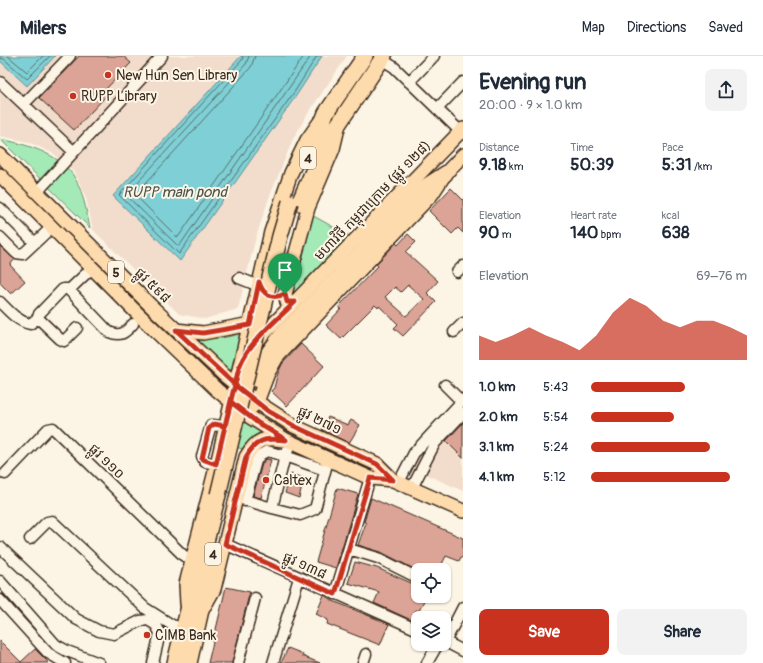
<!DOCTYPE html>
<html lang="en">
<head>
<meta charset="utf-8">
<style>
  :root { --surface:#fff; --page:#f2f2f3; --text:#1f2937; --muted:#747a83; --line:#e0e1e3; --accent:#c8321e }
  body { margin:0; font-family:Pangolin,"Noto Sans Khmer",sans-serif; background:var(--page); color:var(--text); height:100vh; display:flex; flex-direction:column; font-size:15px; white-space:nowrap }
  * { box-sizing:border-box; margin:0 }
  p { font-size:13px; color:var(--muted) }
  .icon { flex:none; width:22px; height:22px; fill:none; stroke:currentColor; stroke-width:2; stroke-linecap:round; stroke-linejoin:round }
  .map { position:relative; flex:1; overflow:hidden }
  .sheet { display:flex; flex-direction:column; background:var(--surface); width:300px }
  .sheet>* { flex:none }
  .controls { position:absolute; left:411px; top:507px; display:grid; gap:8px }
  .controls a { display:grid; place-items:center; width:40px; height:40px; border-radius:8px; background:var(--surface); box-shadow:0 1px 3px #0004; font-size:20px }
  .pin { position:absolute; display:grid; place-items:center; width:34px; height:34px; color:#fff; margin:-41px -17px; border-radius:50% 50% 50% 0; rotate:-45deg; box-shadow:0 0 4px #0007 }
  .pin .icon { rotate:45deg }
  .round { display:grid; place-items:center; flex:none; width:42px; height:42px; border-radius:8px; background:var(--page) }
  .overview { display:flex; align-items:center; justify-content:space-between; height:68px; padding:0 16px }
  h1 { font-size:22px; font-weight:700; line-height:30px }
  .stats { display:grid; grid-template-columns:repeat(3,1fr); gap:6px; height:68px; padding:4px 16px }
  .stats div { display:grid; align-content:center }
  .stats b { font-size:17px; font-weight:700 }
  .stats small { font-size:11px; font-weight:400 }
  .stats p { font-size:11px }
  .chart { height:112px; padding:8px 16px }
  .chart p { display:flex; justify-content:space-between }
  .chart svg { width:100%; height:72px; margin-top:4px; fill:var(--accent); opacity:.7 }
  .primary-button { display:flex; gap:8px; margin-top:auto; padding:8px 16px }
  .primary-button a { flex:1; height:46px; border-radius:8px; background:var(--accent); color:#fff; font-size:16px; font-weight:700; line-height:46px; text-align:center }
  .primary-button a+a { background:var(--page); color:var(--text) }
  ul { padding:0 16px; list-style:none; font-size:13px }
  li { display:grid; grid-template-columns:64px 48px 1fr; align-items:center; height:30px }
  li i { height:10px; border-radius:5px; background:var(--accent) }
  header { display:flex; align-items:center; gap:24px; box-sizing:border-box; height:56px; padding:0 20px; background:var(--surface); border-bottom:1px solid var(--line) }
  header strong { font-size:19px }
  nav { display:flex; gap:22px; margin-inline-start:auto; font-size:14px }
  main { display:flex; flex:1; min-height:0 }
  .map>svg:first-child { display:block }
  .built { fill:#f2ddcd }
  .green { fill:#a4eab7; stroke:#708a6a }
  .water { fill:#7fd0d6; stroke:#648e8c }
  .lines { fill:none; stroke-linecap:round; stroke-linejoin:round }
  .shore { stroke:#566c68; stroke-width:1 }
  .building { fill:#dca496; stroke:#3b2a1e; fill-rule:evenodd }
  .minor-casing { stroke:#3b2a1e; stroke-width:13 }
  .major-casing { stroke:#3b2a1e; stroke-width:16 }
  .highway-casing { stroke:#3b2a1e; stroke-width:18 }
  .minor { stroke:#fcf5e5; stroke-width:10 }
  .major { stroke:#fedbac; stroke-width:13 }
  .highway { stroke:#fedbac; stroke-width:15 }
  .highway-bridge-casing { stroke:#3b2a1e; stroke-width:18; stroke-linecap:butt }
  .highway-bridge { stroke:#fedbac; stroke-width:15 }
  .route-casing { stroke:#fff; stroke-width:8 }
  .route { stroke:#c8321e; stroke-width:5 }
  .poi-dot { fill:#c8321e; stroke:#fcf5e5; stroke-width:1.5 }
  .labels { text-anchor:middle; stroke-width:4; stroke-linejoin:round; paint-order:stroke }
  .shield { fill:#fcf5e5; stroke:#75675a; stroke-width:1 }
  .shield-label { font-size:13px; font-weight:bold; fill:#3b2a1e }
  .poi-label { font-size:14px; fill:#3b2a1e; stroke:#fcf5e5; text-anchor:start }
  .street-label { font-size:14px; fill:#3b2a1e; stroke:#fcf5e5 }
  .water-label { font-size:15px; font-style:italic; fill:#4c544c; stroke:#fcf5e5 }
</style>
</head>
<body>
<header>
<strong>Milers</strong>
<nav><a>Map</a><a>Directions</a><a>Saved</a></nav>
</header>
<main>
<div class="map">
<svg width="463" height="607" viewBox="0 0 463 607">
  <rect width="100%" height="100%" fill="#fcf5e5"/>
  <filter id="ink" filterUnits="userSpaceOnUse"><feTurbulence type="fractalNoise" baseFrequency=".025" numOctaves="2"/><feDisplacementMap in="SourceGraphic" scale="8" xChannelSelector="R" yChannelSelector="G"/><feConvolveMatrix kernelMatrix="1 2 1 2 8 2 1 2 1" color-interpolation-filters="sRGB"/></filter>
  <g filter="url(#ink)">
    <path class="built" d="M0 0H347L307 59 293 83 268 145 256 181 238 253 205 263 179 258 93 174 86 142 75 117 54 98 28 86 0 80Z
      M463 350V435L414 413 413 408 417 399Z"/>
    <path class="green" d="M0 83C25 88 58 97 73 119 83 134 86 154 90 172Z
      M310 158 353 182 294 242 288 237Z
      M240 278 231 316 195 283 222 282Z
      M235 355 270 378 249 387 243 393 227 389Z"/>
    <path class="water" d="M0 0H55L27 30 0 5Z
      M241 0H322L298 37 180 205 113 140Z"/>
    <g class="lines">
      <path class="shore" d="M8 0 27 16 43 0
        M243 0 242 4 119 139 179 198 295 35 317 0
        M249 0 246 8 126 139 178 190 180 189 311 0
        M255 0 251 11 135 139 177 181 179 180 304 0
        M0 2 4 3 27 23 50 0"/>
    </g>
    <path class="building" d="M79 0H123L131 7 104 35 107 39 74 74 39 42Z
      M451 132 463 144V177L458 172 452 178 429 155Z
      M408 178 416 186 406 196 438 225 427 237 436 246 403 280 394 272 398 268 379 250 378 252 375 249 341 283 326 269 341 253 339 250 378 210 376 208 396 187 398 189ZM408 229 424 243 406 260 385 241 395 231 401 236Z
      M0 190 15 203 10 209 25 225 11 238 0 227Z
      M301 288 324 310 287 350 271 335 274 332 277 320 282 308Z
      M328 361 348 369 351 364 360 369 349 387 322 374Z
      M463 367V402L446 385Z
      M266 403 271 404 261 442 253 440 262 408Z
      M291 418 304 422 299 442 285 437Z
      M337 432 358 438 336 512 316 506Z
      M371 442 463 482V502L461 501 459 505 446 500 439 514 418 515 381 496 358 489 366 467 364 466Z
      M355 506 377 512 418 530V540H426L419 555 416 554 411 564 374 547 379 536 348 527Z
      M226 531 250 536 249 539 232 607H208Z
      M324 539 333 545 389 568 380 589 327 568 328 564 316 558Z
      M0 585 21 606 35 593 49 607H0Z
      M288 592 303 598 302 600 320 607H281Z"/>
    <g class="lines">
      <g class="minor-casing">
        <path id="minor" d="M381 3 394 11 463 78
          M0 26 74 96
          M409 26 434 0
          M24 48 70 0
          M437 53 463 26
          M37 136 162 0
          M0 152 35 187
          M0 181 16 197 23 198 52 171
          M457 216 463 210
          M239 222 259 230
          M69 234 92 212
          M0 246C9 255 17 265 30 268L38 262
          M77 272 64 285 60 283 38 262 39 258 63 233H68L109 276C121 281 125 277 133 268
          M454 276 463 267
          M445 329 462 346
          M217 408 205 406 202 400 211 369 225 370
          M5 418 48 373 53 372 184 500 193 502
          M399 426 414 397 463 344
          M412 432 435 387 463 357
          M238 442 272 452 285 400 325 414
          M245 445 256 405 260 399 267 395 285 400 288 394
          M272 452 300 459 315 453 327 408
          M30 483 47 466 52 465 145 552 172 569 183 572
          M225 488 418 574
          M0 491 76 563 99 575 114 578 140 565 148 564 156 569 160 577 153 607
          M349 493 378 502 418 522
          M0 525 56 589 67 595 99 607
          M335 538 370 422
          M0 544 48 597 65 607
          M444 585 463 595
          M445 586 463 551
          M238 607 255 542
          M273 607 299 522
          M363 607 366 598
          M427 607 438 588"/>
      </g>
      <g class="major-casing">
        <path id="major" d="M0 99 151 250 224 319 257 346 294 370 377 408 393 424 463 455
          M0 119 140 260 217 334 250 361 286 384 370 422 393 424
          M295 246H287L285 238 308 152 333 93 338 72
          M176 274 203 277 256 267
          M254 288 463 73
          M252 351 257 346 268 317 277 301 432 138 445 118 463 99
          M187 548 186 528 217 408 271 176 291 117 307 84 319 67
          M205 549 214 533 246 401C256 383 264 381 283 384"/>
      </g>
      <g class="highway-casing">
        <path id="highway" d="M310 98 326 57 365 0
          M299 147 325 88 384 0
          M255 323 269 296 282 279 425 131 445 118
          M175 607C188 551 204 495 218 439
          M189 607 210 514"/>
      </g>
      <use href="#minor" class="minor"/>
      <use href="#major" class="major"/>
      <use href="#highway" class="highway"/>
      <g class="highway-bridge-casing">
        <path id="highway-bridge" d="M218 439 280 180 290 146"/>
      </g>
      <use href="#highway-bridge" class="highway-bridge"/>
    </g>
  </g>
  <g class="lines" filter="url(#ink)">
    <g class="route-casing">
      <path id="route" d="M285 238 287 246H295C278 263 249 286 240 309 237 317 236 327 233 336 227 360 222 384 216 408L202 403 209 372 214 368 225 370 231 346 258 367 286 384C266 382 257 382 246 401L225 488 335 538 370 422 393 424 377 408 294 370 268 355 235 329 176 274 203 277 250 269 259 226C263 239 272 244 285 238"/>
    </g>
    <use href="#route" class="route"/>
  </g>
  <g class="poi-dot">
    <circle cx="108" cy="19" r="4"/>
    <circle cx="73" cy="40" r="4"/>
    <circle cx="266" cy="424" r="4"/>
    <circle cx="147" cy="579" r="4"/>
  </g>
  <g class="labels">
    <g class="shield">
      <rect x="300" y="91" width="16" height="22" rx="3"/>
      <rect x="108" y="205" width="16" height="22" rx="3"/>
      <rect x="205" y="487" width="16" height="22" rx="3"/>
    </g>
    <g class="shield-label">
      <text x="308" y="107">4</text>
      <text x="116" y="221">5</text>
      <text x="213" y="503">4</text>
    </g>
    <g class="poi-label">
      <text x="116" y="24">New Hun Sen Library</text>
      <text x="81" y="45">RUPP Library</text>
      <text x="274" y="429">Caltex</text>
      <text x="155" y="584">CIMB Bank</text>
    </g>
    <g class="street-label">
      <text transform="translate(372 144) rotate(-46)" y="5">មហាវិថី កម្ពុជាក្រោម (ផ្លូវ ១២៨)</text>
      <text transform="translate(153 229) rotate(44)" y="5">ផ្លូវ ៥៩៨</text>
      <text transform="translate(320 364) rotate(26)" y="5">ផ្លូវ ២៧១</text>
      <text transform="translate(107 405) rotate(44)" y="5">ផ្លូវ ១១០</text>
      <text transform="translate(305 509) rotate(24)" y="5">ផ្លូវ ១៣៨</text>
    </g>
    <g class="water-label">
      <text x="175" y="141">RUPP main pond</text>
    </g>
  </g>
</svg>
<div class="controls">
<a><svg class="icon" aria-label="locate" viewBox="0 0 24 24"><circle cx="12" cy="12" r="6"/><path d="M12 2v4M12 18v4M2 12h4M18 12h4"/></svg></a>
<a><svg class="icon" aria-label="layers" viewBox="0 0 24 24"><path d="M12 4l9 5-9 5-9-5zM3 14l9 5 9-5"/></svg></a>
</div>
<div class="pin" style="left:285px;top:238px;background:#1e9e55"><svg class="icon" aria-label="arrive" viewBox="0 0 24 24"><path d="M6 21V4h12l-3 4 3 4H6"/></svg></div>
</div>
<section class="sheet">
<div class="overview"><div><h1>Evening run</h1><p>20:00 · 9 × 1.0 km</p></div><a class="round"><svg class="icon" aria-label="share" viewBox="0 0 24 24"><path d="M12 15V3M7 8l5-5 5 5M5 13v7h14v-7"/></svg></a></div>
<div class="stats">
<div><p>Distance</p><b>9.18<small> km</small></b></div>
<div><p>Time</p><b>50:39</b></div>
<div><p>Pace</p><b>5:31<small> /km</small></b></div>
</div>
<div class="stats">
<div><p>Elevation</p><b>90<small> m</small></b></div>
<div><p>Heart rate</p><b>140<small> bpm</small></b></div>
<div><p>kcal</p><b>638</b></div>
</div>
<div class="chart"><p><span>Elevation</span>69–76 m</p>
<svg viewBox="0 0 160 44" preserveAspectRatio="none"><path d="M0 44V29L10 33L20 29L30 24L40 29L50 33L60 38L70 29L80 15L90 6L100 11L110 20L120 24L130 20L140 20L150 24L160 29V44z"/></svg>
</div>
<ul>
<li><b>1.0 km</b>5:43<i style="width:60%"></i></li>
<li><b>2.0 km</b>5:54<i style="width:53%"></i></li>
<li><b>3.1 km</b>5:24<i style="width:76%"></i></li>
<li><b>4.1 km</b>5:12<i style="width:89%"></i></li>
</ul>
<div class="primary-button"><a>Save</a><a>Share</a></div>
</section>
</main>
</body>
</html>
